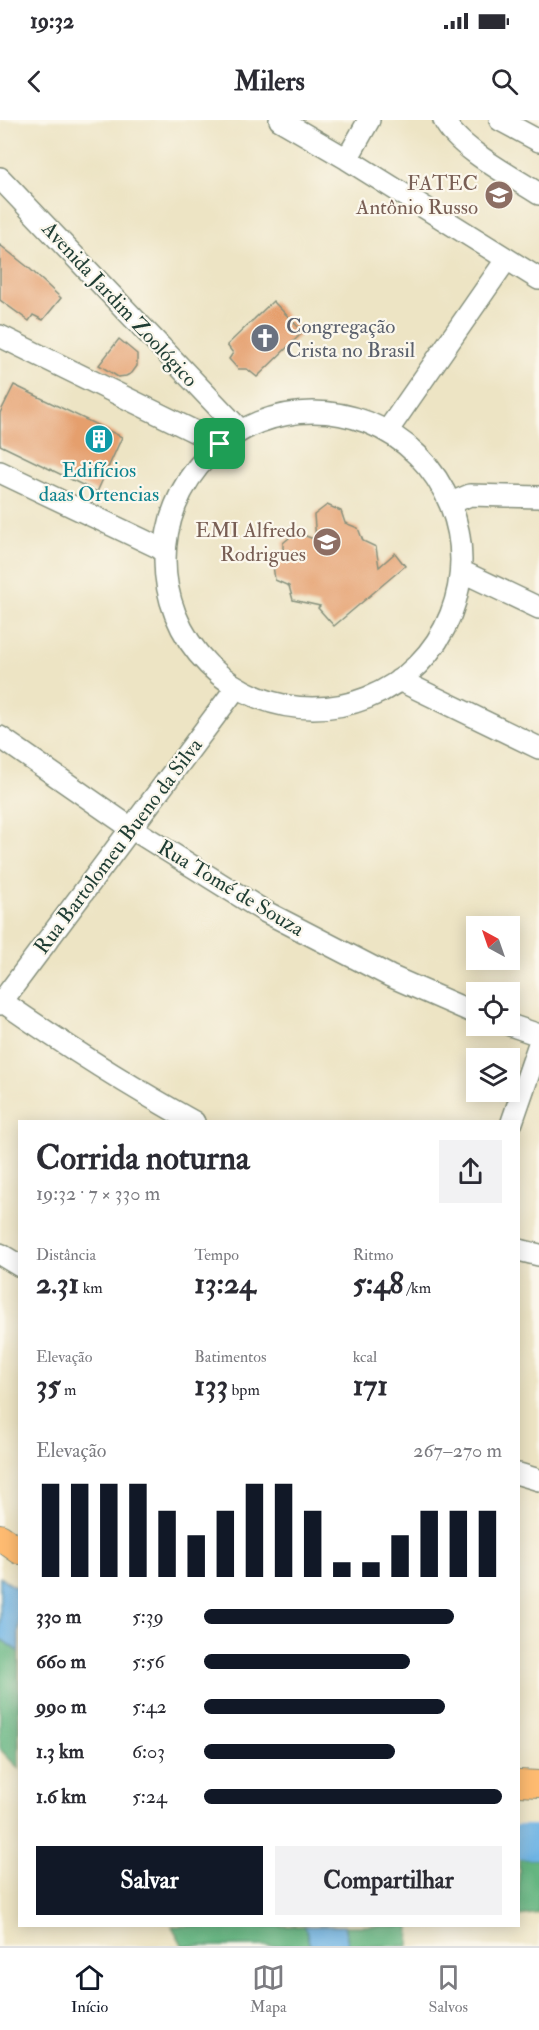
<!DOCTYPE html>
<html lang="pt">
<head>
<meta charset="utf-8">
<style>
  :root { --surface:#fff; --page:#f2f2f3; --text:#2b2b33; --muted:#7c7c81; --line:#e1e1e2; --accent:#111827 }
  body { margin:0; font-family:"IM FELL Double Pica",serif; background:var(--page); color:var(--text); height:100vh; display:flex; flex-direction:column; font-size:22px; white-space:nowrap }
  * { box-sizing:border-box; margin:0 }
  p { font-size:20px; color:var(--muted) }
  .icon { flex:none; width:33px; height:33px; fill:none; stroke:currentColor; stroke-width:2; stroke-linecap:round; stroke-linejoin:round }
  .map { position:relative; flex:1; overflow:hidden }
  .side { position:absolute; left:18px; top:1000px; width:502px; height:807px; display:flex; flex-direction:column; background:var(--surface); border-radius:0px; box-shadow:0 3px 15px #0003 }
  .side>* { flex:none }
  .needle { width:39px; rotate:320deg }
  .tools { position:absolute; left:466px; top:796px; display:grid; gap:12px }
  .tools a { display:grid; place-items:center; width:54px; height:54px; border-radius:0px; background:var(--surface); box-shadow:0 3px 15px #0003; font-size:30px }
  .pin { position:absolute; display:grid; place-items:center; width:51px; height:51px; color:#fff; margin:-26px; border-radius:12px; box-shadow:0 3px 9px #0006 }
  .round { display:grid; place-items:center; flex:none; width:63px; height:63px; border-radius:0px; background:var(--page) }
  .headline { display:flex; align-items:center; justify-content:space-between; height:102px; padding:0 18px }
  h1 { font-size:33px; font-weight:700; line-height:45px }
  .figures { display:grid; grid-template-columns:repeat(3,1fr); gap:9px; height:102px; padding:6px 18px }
  .figures div { display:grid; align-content:center }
  .figures b { font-size:30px; font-weight:700 }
  .figures small { font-size:16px; font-weight:400 }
  .figures p { font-size:16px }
  .chart { height:168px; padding:12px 18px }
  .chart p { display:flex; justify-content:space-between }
  .chart svg { width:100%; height:108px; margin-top:6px; stroke:var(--accent); stroke-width:6 }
  .action { display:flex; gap:12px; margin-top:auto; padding:12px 18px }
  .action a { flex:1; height:69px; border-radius:0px; background:var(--accent); color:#fff; font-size:24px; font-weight:700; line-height:69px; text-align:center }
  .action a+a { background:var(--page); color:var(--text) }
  ul { padding:0 18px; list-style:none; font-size:20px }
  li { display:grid; grid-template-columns:96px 72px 1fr; align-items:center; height:45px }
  li i { height:15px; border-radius:8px; background:var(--accent) }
  .status { display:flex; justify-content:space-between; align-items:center; height:42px; padding:0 30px; background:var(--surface); direction:ltr }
  .status svg { height:16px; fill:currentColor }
  header { display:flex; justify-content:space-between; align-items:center; height:78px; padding:0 18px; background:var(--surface); font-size:27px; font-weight:700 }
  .menu { display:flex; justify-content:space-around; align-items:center; height:84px; border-top:2px solid var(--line); background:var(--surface); font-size:16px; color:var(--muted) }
  .menu a { display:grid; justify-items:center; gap:3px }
  .menu .current { color:var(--accent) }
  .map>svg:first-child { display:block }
  .forest { fill:#65b681; stroke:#427a5a; stroke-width:1.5 }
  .water { fill:#6eb4e4; stroke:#46788c; stroke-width:1.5 }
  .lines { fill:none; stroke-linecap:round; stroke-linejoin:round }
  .river { stroke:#6eb4e4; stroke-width:34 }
  .building { fill:#e59f6d }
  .minor-casing { stroke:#86907c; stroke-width:24 }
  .major-casing { stroke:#86907c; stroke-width:28 }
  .minor { stroke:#fff; stroke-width:21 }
  .major { stroke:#febb71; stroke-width:26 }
  .labels { text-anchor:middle; stroke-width:4.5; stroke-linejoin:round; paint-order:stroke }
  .education-label { font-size:21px; fill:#785e54; stroke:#fbf7ec; text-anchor:end }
  .street-label { font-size:21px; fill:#1f3d34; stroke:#fbf7ec }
  .worship-label { font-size:21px; fill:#5b616d; stroke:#fbf7ec; text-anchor:start }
  .culture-label { font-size:21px; fill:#0d838f; stroke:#fbf7ec }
</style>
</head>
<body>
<div class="status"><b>19:32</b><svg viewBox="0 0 49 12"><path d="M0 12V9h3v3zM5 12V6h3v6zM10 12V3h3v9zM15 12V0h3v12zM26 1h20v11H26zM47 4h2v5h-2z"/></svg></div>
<header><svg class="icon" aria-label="back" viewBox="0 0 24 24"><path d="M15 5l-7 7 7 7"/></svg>Milers<svg class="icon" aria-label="search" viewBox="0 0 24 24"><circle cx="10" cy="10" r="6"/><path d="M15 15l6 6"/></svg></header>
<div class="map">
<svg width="539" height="1826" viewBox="0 0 539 1826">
  <rect width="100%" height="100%" fill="#fbf7ec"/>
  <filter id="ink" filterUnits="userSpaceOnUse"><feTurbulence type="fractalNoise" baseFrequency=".0167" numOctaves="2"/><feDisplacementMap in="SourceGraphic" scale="12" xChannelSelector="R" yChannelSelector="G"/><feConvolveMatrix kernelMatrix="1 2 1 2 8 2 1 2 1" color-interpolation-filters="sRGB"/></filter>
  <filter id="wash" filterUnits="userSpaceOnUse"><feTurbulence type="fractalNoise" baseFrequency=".008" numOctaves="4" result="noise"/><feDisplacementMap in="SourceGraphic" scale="24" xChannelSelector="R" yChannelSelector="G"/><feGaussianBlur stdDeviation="1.35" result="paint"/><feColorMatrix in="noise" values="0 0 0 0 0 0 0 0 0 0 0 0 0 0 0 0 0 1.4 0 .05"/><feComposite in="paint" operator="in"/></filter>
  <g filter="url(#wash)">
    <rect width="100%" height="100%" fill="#ede4c4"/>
    <path class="forest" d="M0 1518 19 1532V1649L0 1629Z
      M519 1739H539V1793L519 1796Z
      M172 1806H305L310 1826H183Z
      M344 1806H410L409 1826H349Z"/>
    <path class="water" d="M0 1457 19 1470V1532L0 1518Z
      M305 1806H344L349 1826H310Z"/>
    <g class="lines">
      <path class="river" d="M519 1722H539"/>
    </g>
    <g id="blocks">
      <path class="building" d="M0 125 29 148 61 178 43 200 33 195 29 201 0 180Z
        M273 181 303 212 257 257 247 249H238L229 239 233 233 227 225Z
        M119 219 137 234V246L132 253 126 256 118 257 99 245Z
        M14 265 122 317 97 372 0 325V293Z
        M327 385 341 391 345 403 358 408 363 421 376 427 379 447 395 433 405 446 334 506 318 488 320 486 293 480 289 466 275 460 273 445 283 436V423L296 412 316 420 314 395Z"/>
    </g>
  </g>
  <g filter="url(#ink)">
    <use href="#blocks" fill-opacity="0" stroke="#86907c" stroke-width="1.5"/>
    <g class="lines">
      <g class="minor-casing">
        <path id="minor" d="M280 0 347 39 539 159
          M444 0C457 28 513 57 539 74
          M500 0 539 21
          M347 39 369 0
          M0 58 240 310
          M0 216 220 324
          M165 440a148 148 0 1 1 296 0a148 148 0 1 1-296 0Z
          M388 310 506 140
          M0 352 164 430
          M451 383 470 375 539 377
          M461 451 539 488
          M399 560 539 628
          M0 617 131 708 264 791 390 856 477 894
          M0 880C63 924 127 965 194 1002
          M0 884 236 568
          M510 905 539 915
          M512 1002 539 924
          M519 1130 539 1135
          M0 1134 20 1146
          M519 1354 539 1360"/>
      </g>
      <g class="major-casing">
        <path id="major" d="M0 1417 20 1431
          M519 1663 539 1664"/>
      </g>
      <use href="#minor" class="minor"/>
      <use href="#major" class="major"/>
    </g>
  </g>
  <defs>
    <g id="university-disc" transform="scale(1.5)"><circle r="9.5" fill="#8d6e63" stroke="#fbf7ec"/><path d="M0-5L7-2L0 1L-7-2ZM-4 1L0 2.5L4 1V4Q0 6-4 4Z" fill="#fff"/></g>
    <g id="church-disc" transform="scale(1.5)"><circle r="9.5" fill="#6b7280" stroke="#fbf7ec"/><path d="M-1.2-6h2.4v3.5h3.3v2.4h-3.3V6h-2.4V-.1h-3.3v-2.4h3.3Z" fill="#fff"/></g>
    <g id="building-disc" transform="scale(1.5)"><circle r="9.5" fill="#0f9aa8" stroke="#fbf7ec"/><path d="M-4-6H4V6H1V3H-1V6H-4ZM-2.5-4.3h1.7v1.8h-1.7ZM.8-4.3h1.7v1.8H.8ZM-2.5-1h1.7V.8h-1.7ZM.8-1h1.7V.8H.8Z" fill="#fff"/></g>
    <g id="school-disc" transform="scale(1.5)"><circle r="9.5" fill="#8d6e63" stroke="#fbf7ec"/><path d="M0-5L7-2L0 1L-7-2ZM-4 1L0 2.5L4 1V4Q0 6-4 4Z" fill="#fff"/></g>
  </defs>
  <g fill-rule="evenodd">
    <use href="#university-disc" x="499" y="75"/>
    <use href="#church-disc" x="265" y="218"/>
    <use href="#building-disc" x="99" y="319"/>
    <use href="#school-disc" x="327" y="422"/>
  </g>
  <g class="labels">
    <g class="education-label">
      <text x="478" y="70">FATEC<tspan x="478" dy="24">Antônio Russo</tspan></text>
      <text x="306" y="417">EMI Alfredo<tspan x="306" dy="24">Rodrigues</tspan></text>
    </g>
    <g class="street-label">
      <text transform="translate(120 184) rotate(47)" y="7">Avenida Jardim Zoológico</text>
      <text transform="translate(118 726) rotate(-53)" y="7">Rua Bartolomeu Bueno da Silva</text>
      <text transform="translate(231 768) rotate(31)" y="7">Rua Tomé de Souza</text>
    </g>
    <g class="worship-label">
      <text x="286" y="213">Congregação<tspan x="286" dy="24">Crista no Brasil</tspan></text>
    </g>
    <g class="culture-label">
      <text x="99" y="357">Edifícios<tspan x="99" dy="24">daas Ortencias</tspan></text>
    </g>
  </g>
</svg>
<div class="tools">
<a><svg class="needle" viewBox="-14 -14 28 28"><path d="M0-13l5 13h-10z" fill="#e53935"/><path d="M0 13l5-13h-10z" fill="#7c7c81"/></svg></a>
<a><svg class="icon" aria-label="locate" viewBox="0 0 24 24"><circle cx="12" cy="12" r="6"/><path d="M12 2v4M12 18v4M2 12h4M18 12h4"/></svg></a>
<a><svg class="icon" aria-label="layers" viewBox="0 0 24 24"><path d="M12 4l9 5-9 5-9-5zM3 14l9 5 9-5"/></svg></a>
</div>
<div class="pin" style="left:220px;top:324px;background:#1e9e55"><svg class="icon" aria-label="arrive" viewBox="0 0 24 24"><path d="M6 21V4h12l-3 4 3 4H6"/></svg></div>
<section class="side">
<div class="headline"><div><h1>Corrida noturna</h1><p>19:32 · 7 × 330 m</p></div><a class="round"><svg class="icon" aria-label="share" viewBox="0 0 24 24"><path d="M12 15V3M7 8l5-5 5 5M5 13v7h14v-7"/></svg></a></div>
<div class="figures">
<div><p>Distância</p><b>2.31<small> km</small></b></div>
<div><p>Tempo</p><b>13:24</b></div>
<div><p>Ritmo</p><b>5:48<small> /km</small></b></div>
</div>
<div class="figures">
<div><p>Elevação</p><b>35<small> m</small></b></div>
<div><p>Batimentos</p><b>133<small> bpm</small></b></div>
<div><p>kcal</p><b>171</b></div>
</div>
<div class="chart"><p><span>Elevação</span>267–270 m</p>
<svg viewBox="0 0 160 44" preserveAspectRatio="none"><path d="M5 44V6M15 44V6M25 44V6M35 44V6M45 44V17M55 44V27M65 44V17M75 44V6M85 44V6M95 44V17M105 44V38M115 44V38M125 44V27M135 44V17M145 44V17M155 44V17"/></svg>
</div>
<ul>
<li><b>330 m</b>5:39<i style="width:84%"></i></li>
<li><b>660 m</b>5:56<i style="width:69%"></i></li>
<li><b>990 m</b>5:42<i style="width:81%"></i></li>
<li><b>1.3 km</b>6:03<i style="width:64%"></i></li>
<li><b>1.6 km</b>5:24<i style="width:100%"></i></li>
</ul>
<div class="action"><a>Salvar</a><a>Compartilhar</a></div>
</section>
</div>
<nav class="menu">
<a class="current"><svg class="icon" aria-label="home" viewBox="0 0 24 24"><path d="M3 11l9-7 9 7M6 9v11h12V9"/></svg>Início</a>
<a><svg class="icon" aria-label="map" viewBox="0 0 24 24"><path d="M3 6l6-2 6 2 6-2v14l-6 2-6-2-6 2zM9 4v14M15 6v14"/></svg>Mapa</a>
<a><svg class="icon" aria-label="saved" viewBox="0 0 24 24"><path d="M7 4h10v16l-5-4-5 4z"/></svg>Salvos</a>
</nav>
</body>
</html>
